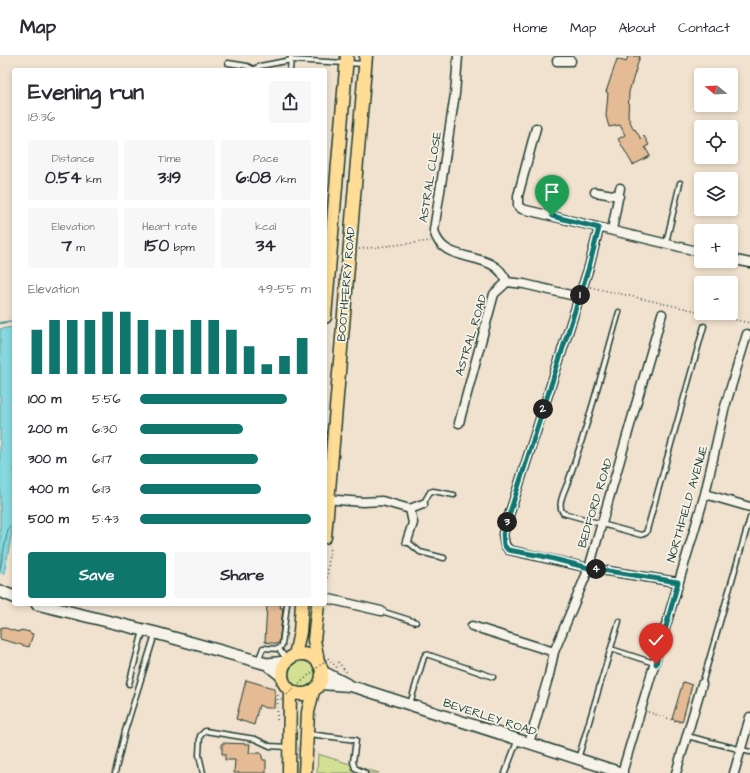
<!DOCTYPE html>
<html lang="en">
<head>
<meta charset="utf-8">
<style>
  :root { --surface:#fff; --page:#f7f7f7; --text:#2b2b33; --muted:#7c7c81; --line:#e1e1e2; --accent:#0f766e }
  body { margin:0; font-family:"Architects Daughter",sans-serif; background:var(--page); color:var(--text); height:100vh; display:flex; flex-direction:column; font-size:15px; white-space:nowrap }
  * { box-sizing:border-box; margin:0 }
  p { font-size:13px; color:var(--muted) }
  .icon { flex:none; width:22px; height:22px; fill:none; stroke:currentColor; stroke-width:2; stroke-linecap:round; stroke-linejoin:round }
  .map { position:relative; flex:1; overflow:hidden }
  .sheet { position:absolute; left:12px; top:12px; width:315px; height:538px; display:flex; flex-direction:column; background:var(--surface); border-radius:4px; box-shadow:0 2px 6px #0003 }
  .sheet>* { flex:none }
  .needle { width:26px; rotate:288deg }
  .fabs { position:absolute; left:694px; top:12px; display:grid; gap:8px }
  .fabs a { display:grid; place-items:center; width:44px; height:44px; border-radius:4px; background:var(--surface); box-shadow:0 2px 6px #0003; font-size:20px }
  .pin { position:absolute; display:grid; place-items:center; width:34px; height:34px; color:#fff; margin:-41px -17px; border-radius:50% 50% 50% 0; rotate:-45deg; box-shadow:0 0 4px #0007 }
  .pin .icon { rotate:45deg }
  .km { position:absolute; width:20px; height:20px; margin:-10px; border-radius:50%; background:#222; color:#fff; font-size:11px; line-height:20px; text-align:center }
  .round { display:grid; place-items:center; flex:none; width:42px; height:42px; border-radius:4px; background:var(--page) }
  .head { display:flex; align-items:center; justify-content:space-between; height:68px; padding:0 16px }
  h1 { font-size:22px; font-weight:700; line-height:30px }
  .metrics { display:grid; grid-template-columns:repeat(3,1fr); gap:6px; height:68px; padding:4px 16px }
  .metrics div { display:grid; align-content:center; border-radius:4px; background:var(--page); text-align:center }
  .metrics b { font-size:17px; font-weight:700 }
  .metrics small { font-size:11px; font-weight:400 }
  .metrics p { font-size:11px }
  .chart { height:112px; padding:8px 16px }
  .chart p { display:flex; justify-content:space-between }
  .chart svg { width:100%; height:72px; margin-top:4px; stroke:var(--accent); stroke-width:6 }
  .primary-button { display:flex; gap:8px; margin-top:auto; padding:8px 16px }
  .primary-button a { flex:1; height:46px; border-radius:4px; background:var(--accent); color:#fff; font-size:16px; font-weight:700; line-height:46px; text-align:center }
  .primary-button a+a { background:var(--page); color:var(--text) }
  ul { padding:0 16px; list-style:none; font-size:13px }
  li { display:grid; grid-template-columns:64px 48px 1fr; align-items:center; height:30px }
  li i { height:10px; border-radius:5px; background:var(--accent) }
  header { display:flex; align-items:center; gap:24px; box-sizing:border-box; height:56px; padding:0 20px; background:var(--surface); border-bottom:1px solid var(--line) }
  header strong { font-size:19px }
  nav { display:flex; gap:22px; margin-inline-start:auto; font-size:14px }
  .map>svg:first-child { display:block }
  .green { fill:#d3e094; stroke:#798e64 }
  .water { fill:#86d8de; stroke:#5d9a9a }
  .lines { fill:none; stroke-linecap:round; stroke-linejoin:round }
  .shore { stroke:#487b78; stroke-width:1 }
  .stream { stroke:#5d9a9a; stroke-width:2.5 }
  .building { fill:#e4bb95; stroke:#1f3d34 }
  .service-casing { stroke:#1f3d34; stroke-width:7 }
  .minor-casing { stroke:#1f3d34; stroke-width:11 }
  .tertiary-casing { stroke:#1f3d34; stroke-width:13 }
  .secondary-casing { stroke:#1f3d34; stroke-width:14 }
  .primary-casing { stroke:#1f3d34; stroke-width:15 }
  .path { stroke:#1f3d34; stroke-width:1.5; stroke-dasharray:1 3; stroke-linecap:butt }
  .service { stroke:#f7f3e8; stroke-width:4 }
  .minor { stroke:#f7f3e8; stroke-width:8 }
  .tertiary { stroke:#f7f3e8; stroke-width:10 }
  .secondary { stroke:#f7f3e8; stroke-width:11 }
  .primary { stroke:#ffdd96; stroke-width:12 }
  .path-bridge { stroke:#1f3d34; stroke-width:1.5; stroke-dasharray:1 3; stroke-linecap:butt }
  .route-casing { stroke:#fff; stroke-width:8 }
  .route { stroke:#0f766e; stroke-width:5 }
  .labels { text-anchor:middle; stroke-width:3.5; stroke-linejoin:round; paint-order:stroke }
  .street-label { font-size:12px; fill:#1f3d34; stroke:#f7f3e8 }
</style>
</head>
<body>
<header>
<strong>Map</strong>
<nav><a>Home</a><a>Map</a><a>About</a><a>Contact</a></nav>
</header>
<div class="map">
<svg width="750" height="717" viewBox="0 0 750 717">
  <rect width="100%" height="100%" fill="#f1e2cf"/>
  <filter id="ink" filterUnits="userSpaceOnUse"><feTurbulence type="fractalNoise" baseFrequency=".025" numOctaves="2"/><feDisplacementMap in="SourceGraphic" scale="8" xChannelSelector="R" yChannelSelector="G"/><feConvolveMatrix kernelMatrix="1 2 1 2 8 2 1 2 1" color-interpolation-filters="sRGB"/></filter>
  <g filter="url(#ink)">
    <path class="green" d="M289 618a14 14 0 1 1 28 0a14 14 0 1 1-28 0Z
      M318 698 379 717H317Z"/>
    <path class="water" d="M14 271V464L4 519 0 516V273Z"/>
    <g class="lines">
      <path class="shore" d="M0 513 8 473 10 470H14"/>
      <path class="stream" d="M0 267 14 265"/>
    </g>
    <path class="building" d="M628 0H640L629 36 628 61 634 74 635 73 641 83 644 80 649 89 645 91 650 100 633 109 618 83 625 79 620 69 609 71 606 60 608 37 606 36 617 3 626 6Z
      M267 548H281L280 552H283L279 588 265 586Z
      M2 571 18 576V575H21V574L30 576V577L33 578 29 591 0 583V572H2Z
      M246 624 273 632 275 636 274 652H265L259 649 254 669 236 663Z
      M683 626 692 629 682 666 672 663Z
      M222 687 250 688 249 697H261L263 704H266V717H234L235 704H225V698H222Z"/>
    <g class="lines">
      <g class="service-casing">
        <path id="service" d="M228 7 247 10 253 13
          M252 14 260 10 291 4 364 8
          M290 14 291 0
          M666 187 680 127
          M619 256C603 312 588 369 569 423 566 433 556 448 563 457L641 479 646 477 647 474 704 270
          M423 448 430 436 433 435 454 439
          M407 485 420 496 444 502
          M287 548 282 589 279 593 287 604
          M381 555 416 566
          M611 593 654 607
          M258 605 263 592 279 593
          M129 628 143 575
          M702 628 750 462
          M410 648 424 601 426 598 493 621
          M309 678 356 684 353 706 355 712 365 717
          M687 680 750 696
          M578 703 619 565
          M115 717 125 675 155 578
          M203 717 199 699 200 680 205 675 255 683 270 690 287 691
          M505 717 518 683"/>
      </g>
      <g class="minor-casing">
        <path id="minor" d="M458 0 455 38 434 174C442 212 493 190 507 226
          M557 5H571
          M536 72 518 140V150L522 153 701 196
          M595 136 619 140
          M599 172 589 211 503 478 505 489 509 494 589 512 677 526
          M612 174 620 132
          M731 203 750 207
          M507 226 524 228 579 241
          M459 367 494 238 507 226
          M705 438 750 451
          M325 443 363 446 382 445 410 453 413 467 407 485
          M410 453 423 448
          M325 542 381 555
          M472 570 554 596
          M529 687 549 619 554 596 589 512 662 258
          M622 717 705 438 724 354 747 278
          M676 717 702 628
          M734 717 750 661"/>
      </g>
      <g class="tertiary-casing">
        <path id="tertiary" d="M322 615 347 628
          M320 628 350 630 361 633 622 717"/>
      </g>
      <g class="secondary-casing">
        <path id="secondary" d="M0 535 14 541
          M37 548 156 577 267 608 286 606
          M267 608 282 620"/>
      </g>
      <g class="primary-casing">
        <path id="primary" d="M325 261 347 0
          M325 481 366 0
          M282 618a20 20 0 1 1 40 0a20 20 0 1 1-40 0Z
          M295 599 300 576 302 548
          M318 605 314 584 318 548
          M289 717 290 635
          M305 717 308 656 313 635"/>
      </g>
      <path class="path" d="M359 193 431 185
        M590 231 701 256
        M704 257 750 267
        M326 534 330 490
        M328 602 338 613
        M338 606 348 618
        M276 627 281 634
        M278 639 277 664 279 665
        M648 656 682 667"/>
      <use href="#service" class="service"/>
      <use href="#minor" class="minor"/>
      <use href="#tertiary" class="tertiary"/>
      <use href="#secondary" class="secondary"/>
      <use href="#primary" class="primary"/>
      <path class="path-bridge" d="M281 644 328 602"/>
    </g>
  </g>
  <g class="lines" filter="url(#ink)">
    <g class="route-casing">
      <path id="route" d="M552 160 599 172 589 211 503 478 504 489 508 494 542 500 589 512 678 526 656 608"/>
    </g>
    <use href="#route" class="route"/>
  </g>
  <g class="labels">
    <g class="street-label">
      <text transform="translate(430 121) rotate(-81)" y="4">ASTRAL CLOSE</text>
      <text transform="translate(346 228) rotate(-85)" y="4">BOOTHFERRY ROAD</text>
      <text transform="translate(471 279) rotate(-73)" y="4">ASTRAL ROAD</text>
      <text transform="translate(595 447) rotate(-73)" y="4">BEDFORD ROAD</text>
      <text transform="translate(687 448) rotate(-74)" y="4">NORTHFIELD AVENUE</text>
      <text transform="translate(490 661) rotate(18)" y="4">BEVERLEY ROAD</text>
    </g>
  </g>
</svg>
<div class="fabs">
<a><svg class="needle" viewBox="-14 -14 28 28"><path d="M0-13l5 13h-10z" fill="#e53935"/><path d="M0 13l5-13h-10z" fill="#7c7c81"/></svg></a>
<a><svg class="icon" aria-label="locate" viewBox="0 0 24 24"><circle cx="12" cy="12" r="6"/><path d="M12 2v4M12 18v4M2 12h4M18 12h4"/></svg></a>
<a><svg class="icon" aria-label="layers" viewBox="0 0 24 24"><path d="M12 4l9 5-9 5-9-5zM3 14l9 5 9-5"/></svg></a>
<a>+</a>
<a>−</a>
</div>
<div class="pin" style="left:552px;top:160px;background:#1e9e55"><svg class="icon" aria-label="arrive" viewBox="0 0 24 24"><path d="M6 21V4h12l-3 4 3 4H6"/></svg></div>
<div class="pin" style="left:656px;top:608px;background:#d93025"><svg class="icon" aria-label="check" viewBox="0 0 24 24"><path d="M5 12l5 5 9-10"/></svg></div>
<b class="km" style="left:580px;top:239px">1</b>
<b class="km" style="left:543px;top:353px">2</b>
<b class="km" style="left:507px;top:466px">3</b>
<b class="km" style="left:596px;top:513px">4</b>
<section class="sheet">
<div class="head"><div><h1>Evening run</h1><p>18:36</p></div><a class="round"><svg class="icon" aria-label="share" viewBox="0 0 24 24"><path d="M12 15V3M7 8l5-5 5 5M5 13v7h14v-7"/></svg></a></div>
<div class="metrics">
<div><p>Distance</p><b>0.54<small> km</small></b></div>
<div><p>Time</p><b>3:19</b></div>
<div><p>Pace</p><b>6:08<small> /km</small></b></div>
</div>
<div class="metrics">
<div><p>Elevation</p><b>7<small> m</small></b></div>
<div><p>Heart rate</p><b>150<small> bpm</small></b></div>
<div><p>kcal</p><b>34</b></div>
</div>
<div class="chart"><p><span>Elevation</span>49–55 m</p>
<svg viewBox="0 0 160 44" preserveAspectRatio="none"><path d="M5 44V17M15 44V11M25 44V11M35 44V11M45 44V6M55 44V6M65 44V11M75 44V17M85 44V17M95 44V11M105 44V11M115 44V17M125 44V27M135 44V38M145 44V33M155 44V22"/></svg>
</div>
<ul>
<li><b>100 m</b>5:56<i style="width:86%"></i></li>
<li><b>200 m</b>6:30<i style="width:60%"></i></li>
<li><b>300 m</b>6:17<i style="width:69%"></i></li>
<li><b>400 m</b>6:13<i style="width:71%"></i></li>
<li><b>500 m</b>5:43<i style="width:100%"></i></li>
</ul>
<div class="primary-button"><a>Save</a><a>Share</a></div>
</section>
</div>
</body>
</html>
